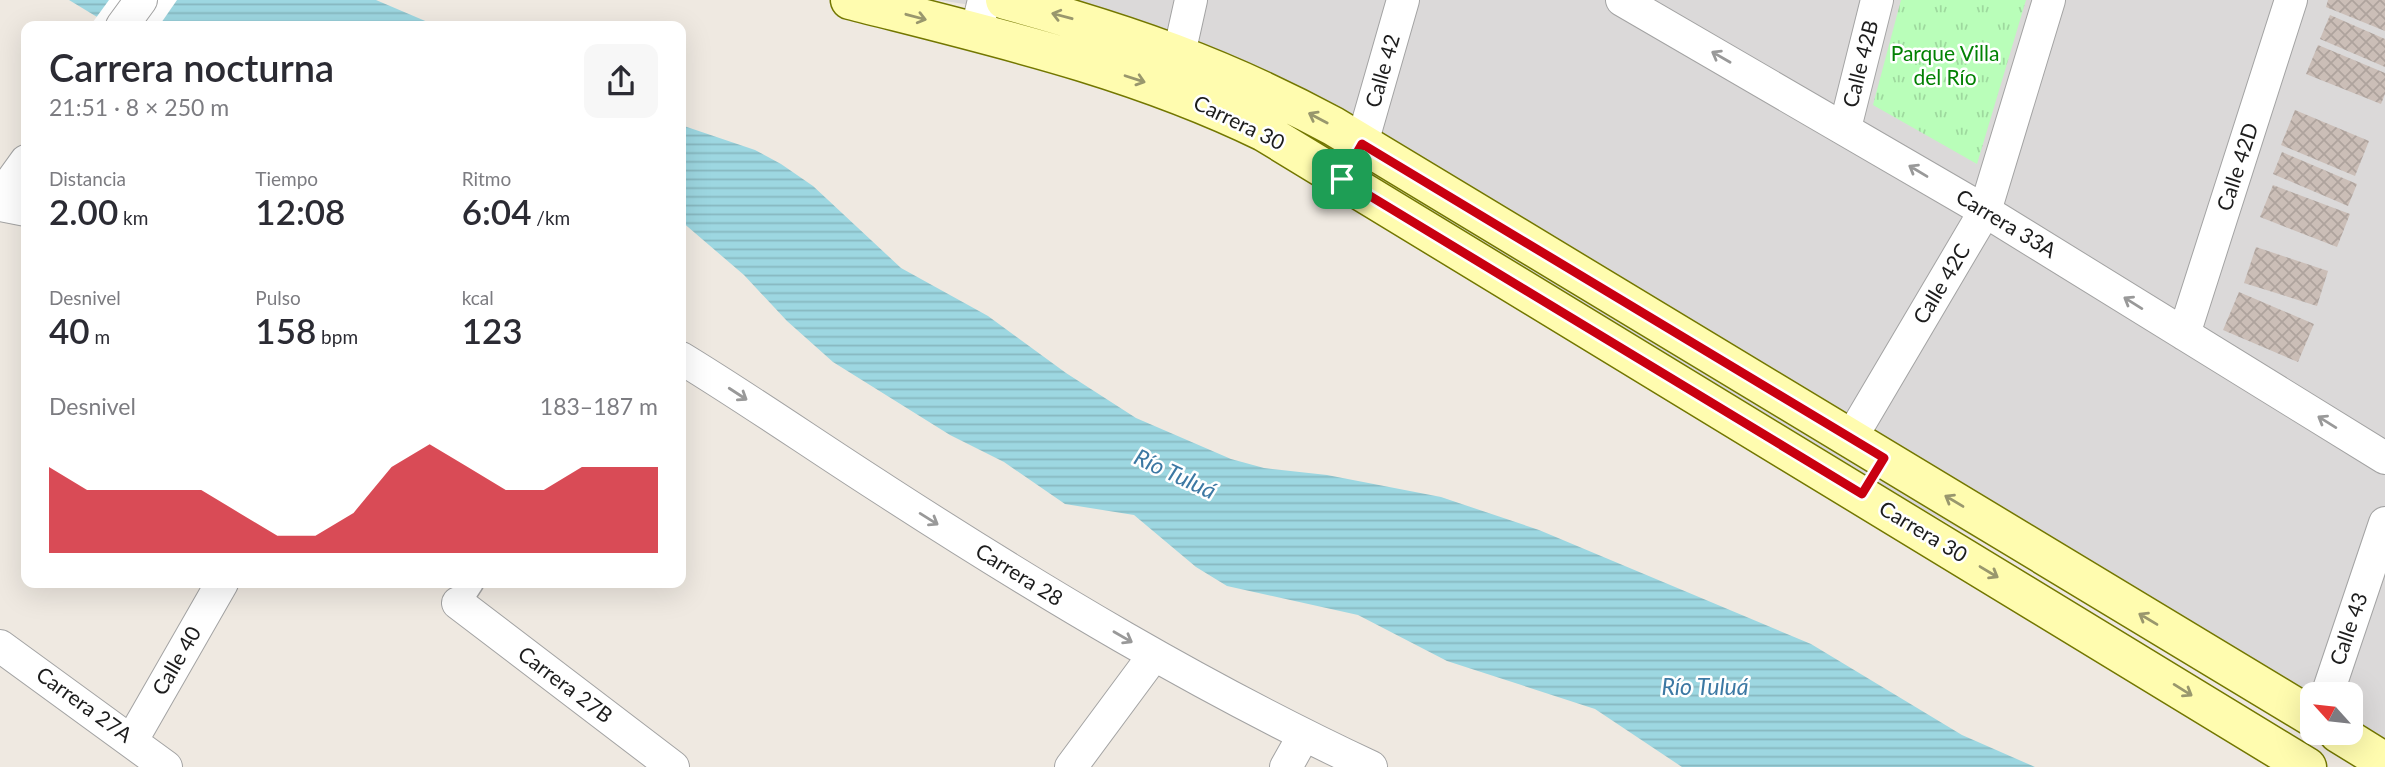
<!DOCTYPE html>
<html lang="es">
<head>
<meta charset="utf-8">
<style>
  :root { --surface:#fff; --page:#f7f7f7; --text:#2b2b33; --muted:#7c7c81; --accent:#c90010 }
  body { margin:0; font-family:Lato,sans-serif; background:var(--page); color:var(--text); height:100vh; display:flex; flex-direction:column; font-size:26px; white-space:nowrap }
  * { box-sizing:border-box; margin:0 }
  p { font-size:23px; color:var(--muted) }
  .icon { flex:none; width:38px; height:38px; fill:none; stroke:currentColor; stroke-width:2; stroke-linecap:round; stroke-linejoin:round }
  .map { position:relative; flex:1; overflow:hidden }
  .panel { position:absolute; left:21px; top:21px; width:665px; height:567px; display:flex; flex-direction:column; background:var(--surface); border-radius:14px; box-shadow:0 7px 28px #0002 }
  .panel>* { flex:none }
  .needle { width:46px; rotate:297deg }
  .buttons { position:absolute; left:2300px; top:682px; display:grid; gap:14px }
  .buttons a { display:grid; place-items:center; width:63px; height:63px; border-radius:14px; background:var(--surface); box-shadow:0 7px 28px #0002; font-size:35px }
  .pin { position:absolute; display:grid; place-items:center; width:60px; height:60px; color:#fff; margin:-30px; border-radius:14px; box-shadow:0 4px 10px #0006 }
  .round { display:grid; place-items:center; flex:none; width:74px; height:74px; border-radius:14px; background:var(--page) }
  .head { display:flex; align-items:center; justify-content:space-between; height:119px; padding:0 28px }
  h1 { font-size:38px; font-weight:600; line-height:52px }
  .stats { display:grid; grid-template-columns:repeat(3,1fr); gap:10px; height:119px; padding:7px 28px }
  .stats div { display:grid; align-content:center }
  .stats b { font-size:35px; font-weight:600 }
  .stats small { font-size:19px; font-weight:400 }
  .stats p { font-size:19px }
  .chart { height:196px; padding:14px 28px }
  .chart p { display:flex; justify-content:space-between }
  .chart svg { width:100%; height:126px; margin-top:7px; fill:var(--accent); opacity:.7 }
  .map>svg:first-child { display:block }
  .residential { fill:#dbd9d9 }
  .park { fill:url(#park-tufts) }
  .water { fill:url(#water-rules) }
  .pier { fill:#fff }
  .building { fill:url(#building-cross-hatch) }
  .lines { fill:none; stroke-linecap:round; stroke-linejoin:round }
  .pedestrian-casing { stroke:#a3a3a3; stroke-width:27 }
  .minor-casing { stroke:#a3a3a3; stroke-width:34 }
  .secondary-casing { stroke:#737700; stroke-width:41 }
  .pedestrian { stroke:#fff; stroke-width:24 }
  .minor { stroke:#fff; stroke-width:32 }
  .secondary { stroke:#fffcaf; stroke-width:38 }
  .oneway { stroke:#99976d }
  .oneway2 { stroke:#999 }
  .route-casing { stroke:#fff; stroke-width:14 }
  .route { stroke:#c90010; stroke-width:9 }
  .labels { text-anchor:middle; stroke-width:5; stroke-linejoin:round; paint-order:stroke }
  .park-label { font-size:21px; fill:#028203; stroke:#fff }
  .street-label { font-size:21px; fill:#1c1c1c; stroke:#fff }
  .water-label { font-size:23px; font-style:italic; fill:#3c78a3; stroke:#fff }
</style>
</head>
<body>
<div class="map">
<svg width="2385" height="767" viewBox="0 0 2385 767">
  <defs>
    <pattern id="park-tufts" width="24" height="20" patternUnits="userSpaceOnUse" patternTransform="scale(1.75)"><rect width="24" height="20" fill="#b9feb9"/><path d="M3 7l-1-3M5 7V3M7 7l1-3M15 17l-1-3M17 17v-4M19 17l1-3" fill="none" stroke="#9ed99e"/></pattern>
    <pattern id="water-rules" width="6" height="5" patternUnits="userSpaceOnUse" patternTransform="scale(1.75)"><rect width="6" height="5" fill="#9dd7e1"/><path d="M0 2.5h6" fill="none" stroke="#87b8c0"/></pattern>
    <pattern id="building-cross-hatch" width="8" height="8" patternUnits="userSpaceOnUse" patternTransform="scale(1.75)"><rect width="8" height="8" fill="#cbbeb7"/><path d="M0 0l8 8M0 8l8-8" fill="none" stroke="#aea39d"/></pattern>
  </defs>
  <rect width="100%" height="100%" fill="#efe9e1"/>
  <path class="residential" d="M938 0H2385V763L2350 733V695H2312V723L1504 279 1333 126 1089 23Z"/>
  <path class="park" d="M1901 0H2026L1977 164 1873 105Z"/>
  <path class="water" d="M69 0H376L437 26H112Z
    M681 125 755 150 781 164 813 186 901 268 988 316 1066 373 1136 418 1231 459 1264 468 1327 475 1441 497 1539 530 1811 644 1962 735 2035 767H1682L1595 709 1447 661 1358 615 1227 586 1196 567 1134 515 1065 504 1004 462 950 435 833 362 787 321 744 275 681 221Z"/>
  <path class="pier" d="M109 0H177L159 26H90Z"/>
  <path class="building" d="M2328 0H2385V31L2326 7Z
    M2330 15 2385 39V67L2320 39Z
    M2318 45 2385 73V94L2381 104 2306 74Z
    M2295 110 2369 141 2355 176 2281 145Z
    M2282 152 2357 184 2348 206 2273 174Z
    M2273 185 2350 214 2337 247 2260 217Z
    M2256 247 2328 271 2317 306 2244 283Z
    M2239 292 2314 324 2298 362 2223 330Z"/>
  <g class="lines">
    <g class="pedestrian-casing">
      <path id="pedestrian" d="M458 603 471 583"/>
    </g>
    <g class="minor-casing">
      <path id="minor" d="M1622 0 1985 211 2385 458
        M122 26 141 0
        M976 33 984 0
        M1179 54 1191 0
        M1845 128 1877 0
        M1341 179 1362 143 1403 0
        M0 197 26 161
        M0 205 26 210
        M2184 334 2291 0
        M681 358C750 400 817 447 886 491 1042 592 1202 688 1371 767
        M1851 438 1985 211 2049 0
        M458 603 673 767
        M0 646 166 767
        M2327 695 2385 523
        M132 740 222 583
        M1071 767 1154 655
        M1286 767 1304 735"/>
    </g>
    <g class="secondary-casing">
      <path id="secondary" d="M850 0C991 36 1133 68 1264 132L2307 767
        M1005 0C1125 33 1222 66 1333 126L2312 717
        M2338 733 2385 762"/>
    </g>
    <use href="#pedestrian" class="pedestrian"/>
    <use href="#minor" class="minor"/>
    <use href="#secondary" class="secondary"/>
  </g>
  <defs><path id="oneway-shaft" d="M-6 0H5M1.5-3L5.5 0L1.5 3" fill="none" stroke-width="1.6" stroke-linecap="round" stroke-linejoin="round" transform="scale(1.75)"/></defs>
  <g class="oneway">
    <use href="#oneway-shaft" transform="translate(1062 16) rotate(-165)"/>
    <use href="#oneway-shaft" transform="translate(916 17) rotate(15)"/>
    <use href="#oneway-shaft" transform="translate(1135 79) rotate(18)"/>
    <use href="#oneway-shaft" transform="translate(1318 118) rotate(-152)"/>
    <use href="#oneway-shaft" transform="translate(1954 501) rotate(-149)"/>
    <use href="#oneway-shaft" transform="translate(1989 572) rotate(31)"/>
    <use href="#oneway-shaft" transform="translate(2148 619) rotate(-149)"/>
    <use href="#oneway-shaft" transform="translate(2183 690) rotate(32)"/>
  </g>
  <g class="oneway2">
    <use href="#oneway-shaft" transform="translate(1721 57) rotate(-150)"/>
    <use href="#oneway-shaft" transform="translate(1918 171) rotate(-149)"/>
    <use href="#oneway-shaft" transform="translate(2133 303) rotate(-148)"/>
    <use href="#oneway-shaft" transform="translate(738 394) rotate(33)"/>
    <use href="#oneway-shaft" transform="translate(2327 422) rotate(-148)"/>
    <use href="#oneway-shaft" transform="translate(929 519) rotate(32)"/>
    <use href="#oneway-shaft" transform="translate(1123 637) rotate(30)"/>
  </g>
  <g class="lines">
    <g class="route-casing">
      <path id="route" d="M1362 144 1884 458 1862 494 1342 179Z"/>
    </g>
    <use href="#route" class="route"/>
  </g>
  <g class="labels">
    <g class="park-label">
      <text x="1945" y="61">Parque Villa<tspan x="1945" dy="24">del Río</tspan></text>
    </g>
    <g class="street-label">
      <text transform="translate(1861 64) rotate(-76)" y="7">Calle 42B</text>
      <text transform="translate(1383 71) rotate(-74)" y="7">Calle 42</text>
      <text transform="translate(1239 123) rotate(26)" y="7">Carrera 30</text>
      <text transform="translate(2238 167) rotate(-72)" y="7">Calle 42D</text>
      <text transform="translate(2006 224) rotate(31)" y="7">Carrera 33A</text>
      <text transform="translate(1942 284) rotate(-59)" y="7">Calle 42C</text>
      <text transform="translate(1923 532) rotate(31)" y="7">Carrera 30</text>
      <text transform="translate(1019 575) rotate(32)" y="7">Carrera 28</text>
      <text transform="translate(2349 629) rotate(-71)" y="7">Calle 43</text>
      <text transform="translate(177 661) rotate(-60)" y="7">Calle 40</text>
      <text transform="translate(565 685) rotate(37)" y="7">Carrera 27B</text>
      <text transform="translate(84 705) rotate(36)" y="7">Carrera 27A</text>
    </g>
    <g class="water-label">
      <text transform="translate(1175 474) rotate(25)" y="8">Río Tuluá</text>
      <text x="1705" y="695">Río Tuluá</text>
    </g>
  </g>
</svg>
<div class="buttons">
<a><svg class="needle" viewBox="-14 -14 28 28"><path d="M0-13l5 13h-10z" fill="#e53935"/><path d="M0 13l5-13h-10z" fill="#7c7c81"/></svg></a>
</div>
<div class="pin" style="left:1342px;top:179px;background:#1e9e55"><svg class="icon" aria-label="arrive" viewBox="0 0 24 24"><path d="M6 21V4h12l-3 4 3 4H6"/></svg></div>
<section class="panel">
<div class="head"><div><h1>Carrera nocturna</h1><p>21:51 · 8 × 250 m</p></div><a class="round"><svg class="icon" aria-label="share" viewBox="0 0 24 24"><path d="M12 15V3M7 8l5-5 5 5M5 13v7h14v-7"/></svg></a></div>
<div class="stats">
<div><p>Distancia</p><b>2.00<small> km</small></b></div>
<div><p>Tiempo</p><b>12:08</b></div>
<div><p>Ritmo</p><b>6:04<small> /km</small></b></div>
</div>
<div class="stats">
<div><p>Desnivel</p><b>40<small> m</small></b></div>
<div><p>Pulso</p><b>158<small> bpm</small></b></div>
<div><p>kcal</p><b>123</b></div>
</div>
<div class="chart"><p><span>Desnivel</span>183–187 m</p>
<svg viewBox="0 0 160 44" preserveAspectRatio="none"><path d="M0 44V14L10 22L20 22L30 22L40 22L50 30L60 38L70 38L80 30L90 14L100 6L110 14L120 22L130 22L140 14L150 14L160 14V44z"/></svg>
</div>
</section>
</div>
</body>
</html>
